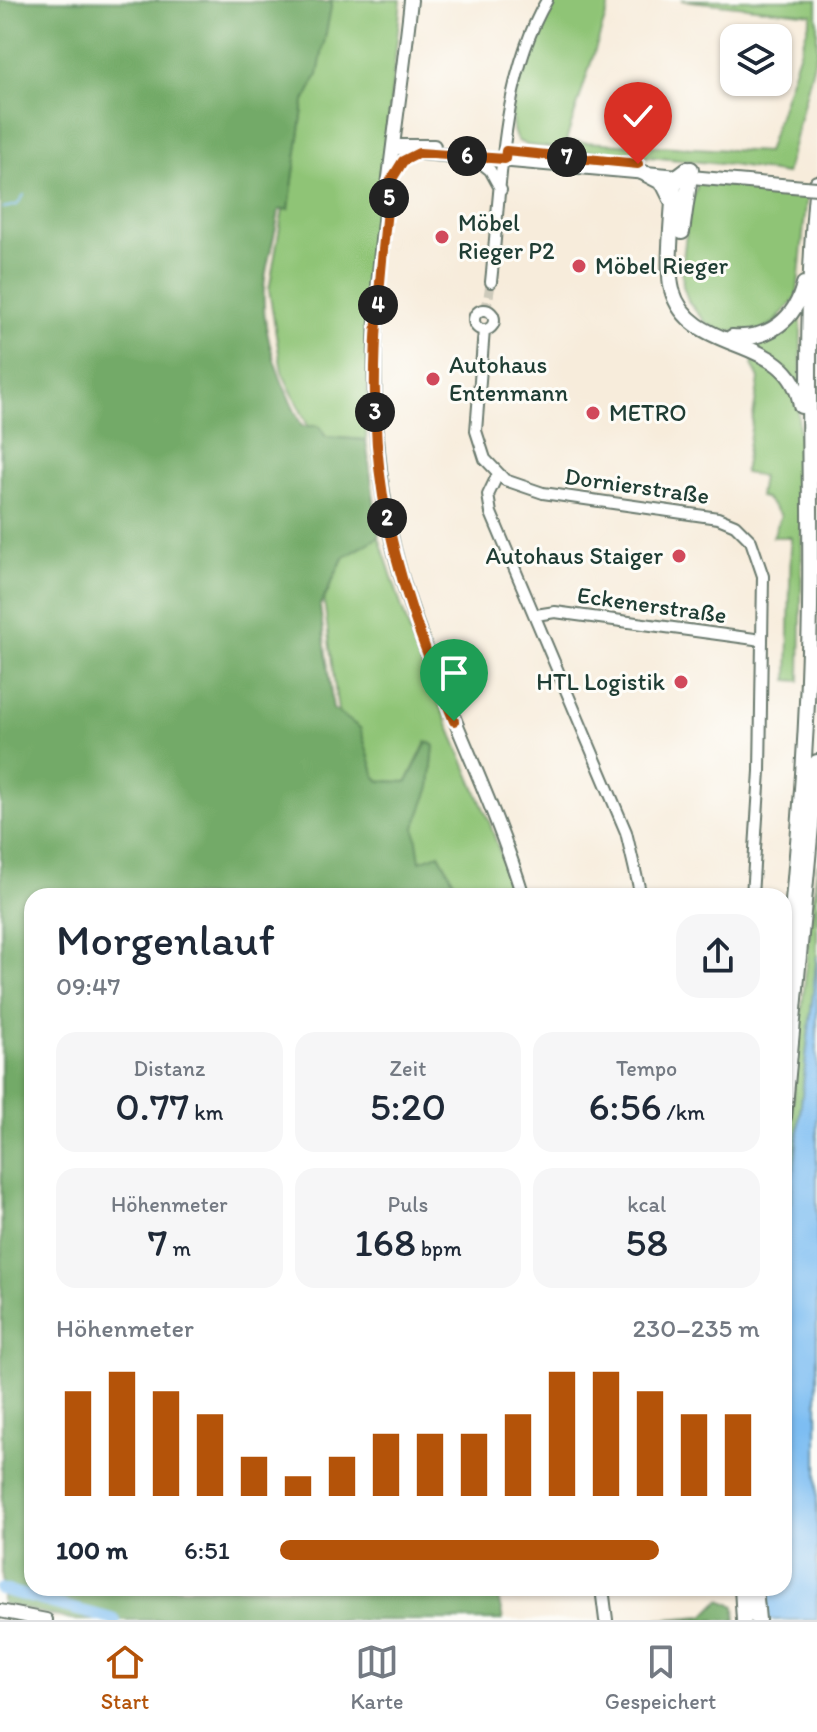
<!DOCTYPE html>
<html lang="de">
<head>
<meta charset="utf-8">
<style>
  :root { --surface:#fff; --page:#f6f6f7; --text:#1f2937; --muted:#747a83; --line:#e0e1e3; --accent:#b45309 }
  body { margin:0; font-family:Itim,sans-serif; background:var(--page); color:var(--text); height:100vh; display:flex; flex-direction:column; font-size:30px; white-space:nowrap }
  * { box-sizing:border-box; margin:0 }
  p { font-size:26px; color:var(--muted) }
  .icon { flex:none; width:44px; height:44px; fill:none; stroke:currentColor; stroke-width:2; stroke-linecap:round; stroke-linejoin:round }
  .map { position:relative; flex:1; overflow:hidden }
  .panel { position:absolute; left:24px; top:888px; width:768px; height:708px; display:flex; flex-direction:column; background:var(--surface); border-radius:24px; box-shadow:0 2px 6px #0004 }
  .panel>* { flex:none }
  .buttons { position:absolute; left:720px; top:24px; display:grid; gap:16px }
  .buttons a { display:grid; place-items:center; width:72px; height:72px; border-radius:16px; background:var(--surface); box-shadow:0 2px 6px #0004; font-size:40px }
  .pin { position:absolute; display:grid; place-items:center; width:68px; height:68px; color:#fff; margin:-82px -34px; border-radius:50% 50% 50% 0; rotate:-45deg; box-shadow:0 0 8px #0007 }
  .pin .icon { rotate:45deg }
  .km { position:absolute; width:40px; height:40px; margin:-20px; border-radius:50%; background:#222; color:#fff; font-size:22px; line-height:40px; text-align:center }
  .round { display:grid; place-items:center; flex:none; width:84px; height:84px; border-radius:24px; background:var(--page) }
  .head { display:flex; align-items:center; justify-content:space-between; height:136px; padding:0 32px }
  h1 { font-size:44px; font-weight:600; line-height:60px }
  .figures { display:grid; grid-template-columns:repeat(3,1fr); gap:12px; height:136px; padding:8px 32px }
  .figures div { display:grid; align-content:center; border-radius:20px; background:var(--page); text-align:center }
  .figures b { font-size:40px; font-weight:600 }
  .figures small { font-size:22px; font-weight:400 }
  .figures p { font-size:22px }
  .chart { height:224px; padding:16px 32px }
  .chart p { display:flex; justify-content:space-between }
  .chart svg { width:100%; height:144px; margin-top:8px; stroke:var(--accent); stroke-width:6 }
  ul { padding:0 32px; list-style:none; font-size:26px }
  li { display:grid; grid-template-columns:128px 96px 1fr; align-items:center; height:60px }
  li i { height:20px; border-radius:10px; background:var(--accent) }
  .tab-bar { display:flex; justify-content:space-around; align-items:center; height:112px; border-top:2px solid var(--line); background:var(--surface); font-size:22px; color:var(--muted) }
  .tab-bar a { display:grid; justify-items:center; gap:4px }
  .tab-bar .on { color:var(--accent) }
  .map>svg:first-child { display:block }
  .green { fill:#8fc476; stroke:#578055; stroke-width:2 }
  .forest { fill:#73aa67; stroke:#49744e; stroke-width:2 }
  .water { fill:#7dbdf2; stroke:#4e7d93; stroke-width:2 }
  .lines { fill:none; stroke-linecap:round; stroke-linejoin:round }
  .stream { stroke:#7dbdf2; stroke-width:2 }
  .river { stroke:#7dbdf2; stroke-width:12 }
  .minor-tunnel { stroke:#ccc9ba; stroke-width:10; stroke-dasharray:10 5; stroke-linecap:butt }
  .minor-casing { stroke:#6b7a6e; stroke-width:14 }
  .major-casing { stroke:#6b7a6e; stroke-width:16 }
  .highway-casing { stroke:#6b7a6e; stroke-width:18 }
  .minor { stroke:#fff; stroke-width:10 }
  .major { stroke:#fff; stroke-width:12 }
  .highway { stroke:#fff; stroke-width:14 }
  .major-bridge-casing { stroke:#6b7a6e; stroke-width:16; stroke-linecap:butt }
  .major-bridge { stroke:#fff; stroke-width:12 }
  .route-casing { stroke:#fff; stroke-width:16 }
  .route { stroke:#b45309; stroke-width:10 }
  .poi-dot { fill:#d1495b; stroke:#fdfcf7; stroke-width:3 }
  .labels { text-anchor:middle; stroke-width:6; stroke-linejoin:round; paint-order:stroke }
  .poi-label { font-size:24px; fill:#1f3d34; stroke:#fdfcf7; text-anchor:start }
  .street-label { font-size:24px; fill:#1f3d34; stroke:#fdfcf7 }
</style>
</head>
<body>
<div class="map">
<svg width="817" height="1620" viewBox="0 0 817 1620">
  <rect width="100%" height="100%" fill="#fdfcf7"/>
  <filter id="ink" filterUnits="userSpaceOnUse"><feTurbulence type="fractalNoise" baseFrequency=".0125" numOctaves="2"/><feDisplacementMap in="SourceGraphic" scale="16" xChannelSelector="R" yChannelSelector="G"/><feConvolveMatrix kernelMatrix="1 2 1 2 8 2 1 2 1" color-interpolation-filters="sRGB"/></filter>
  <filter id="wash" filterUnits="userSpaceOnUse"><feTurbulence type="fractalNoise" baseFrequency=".006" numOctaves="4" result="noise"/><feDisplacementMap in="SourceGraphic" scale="32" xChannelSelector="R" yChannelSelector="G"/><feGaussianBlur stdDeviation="1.8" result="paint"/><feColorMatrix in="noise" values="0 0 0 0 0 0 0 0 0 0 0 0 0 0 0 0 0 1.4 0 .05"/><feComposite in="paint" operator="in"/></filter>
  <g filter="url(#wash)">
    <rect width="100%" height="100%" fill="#f7ecdb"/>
    <path class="green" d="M330 0H401L371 295 366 440 325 437 319 427 308 426 282 372 269 290 283 209 289 208 304 101 318 74Z
      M552 0H611L566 141 767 152 812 14 681 0H817V50L786 174 731 165 526 145 518 141C497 114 538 27 552 0Z
      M698 183 791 191V196L807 194 797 297 768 329 723 332 706 323 689 303 683 286 682 268 689 209Z
      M801 307V385L741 341Z
      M757 354 778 366 798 405 802 549 800 681 788 680 791 537H773L781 515 765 498 759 497 762 476 744 473 759 379 752 364Z
      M379 537 413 642 489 821 515 896H462L439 854 420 862 414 827 430 787 434 745 426 742 407 782 380 781 375 776 360 728 338 712 324 600 343 558Z
      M817 863V956L784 1263V1184Z"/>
    <path class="forest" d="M0 0 332 2 318 75 304 102 289 209 279 210C276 237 265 263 264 290 261 337 282 385 302 426H319L326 437 366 440 379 537 343 558 320 606 333 709 360 728 375 776 380 781 407 782 427 742 434 745 430 787 415 827 420 861 439 854 462 896H32V1588H496L503 1620H72L2 1604Z
      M720 1600 735 1606 736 1620H653L704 1616Z"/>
    <path class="water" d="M817 956V1620H767V1588H784V1263Z"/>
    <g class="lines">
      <path class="stream" d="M3 208 17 205 24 195"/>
      <path class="river" d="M0 1589 115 1620"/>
    </g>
  </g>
  <g filter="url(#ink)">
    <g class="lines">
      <path class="minor-tunnel" d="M486 311 491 282"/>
      <g class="minor-casing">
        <path id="minor" d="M475 158 490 170 501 190
          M491 282C501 191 500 80 547 0
          M474 320a10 10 0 1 1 20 0a10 10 0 1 1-20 0Z
          M484 330 476 431 485 459 505 480 543 493 718 518 735 525 751 541 763 576 760 771 752 896
          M498 474 488 495 491 513 626 832 641 896
          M536 615 555 612 762 640"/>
      </g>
      <g class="major-casing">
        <path id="major" d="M411 0C392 180 350 370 394 549 424 670 487 778 523 896
          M394 146 410 152 792 186
          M394 146H434
          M602 1588 606 1620
          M0 1611 46 1620"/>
      </g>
      <g class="highway-casing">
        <path id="highway" d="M687 169 679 175 674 186C673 212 666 267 672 290 691 358 790 331 801 406
          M640 171 663 183 673 203
          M682 232 691 169
          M732 337C769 340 796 319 804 284
          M784 995C797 866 808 737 810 608 812 466 803 325 817 183
          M784 1117 817 762
          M742 1588 744 1620
          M755 1588 758 1620"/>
      </g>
      <use href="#minor" class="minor"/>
      <use href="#major" class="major"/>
      <use href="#highway" class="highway"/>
      <g class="major-bridge-casing">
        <path id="major-bridge" d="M792 186 817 188"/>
      </g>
      <use href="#major-bridge" class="major-bridge"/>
    </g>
  </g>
  <g class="lines" filter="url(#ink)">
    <g class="route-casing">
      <path id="route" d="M454 721C424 648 396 575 383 496 366 391 379 286 390 182L403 161 419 153 505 159 506 151 638 164"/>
    </g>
    <use href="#route" class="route"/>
  </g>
  <g class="poi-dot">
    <circle cx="442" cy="237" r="8"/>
    <circle cx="579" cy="266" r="8"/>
    <circle cx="433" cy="379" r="8"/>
    <circle cx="593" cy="413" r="8"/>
    <circle cx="679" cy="556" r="8"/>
    <circle cx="681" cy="682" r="8"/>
  </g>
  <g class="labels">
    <g class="poi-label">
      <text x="458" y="231">Möbel<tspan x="458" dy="28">Rieger P2</tspan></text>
      <text x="595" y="274">Möbel Rieger</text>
      <text x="449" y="373">Autohaus<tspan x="449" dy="28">Entenmann</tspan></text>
      <text x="609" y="421">METRO</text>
      <text x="663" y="564" text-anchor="end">Autohaus Staiger</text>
      <text x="665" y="690" text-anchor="end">HTL Logistik</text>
    </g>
    <g class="street-label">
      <text transform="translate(637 486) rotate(8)" y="8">Dornierstraße</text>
      <text transform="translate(652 605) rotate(8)" y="8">Eckenerstraße</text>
    </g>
  </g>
</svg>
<div class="buttons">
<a><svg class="icon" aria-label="layers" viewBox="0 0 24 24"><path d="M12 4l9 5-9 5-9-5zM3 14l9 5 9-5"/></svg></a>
</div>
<div class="pin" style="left:454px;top:721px;background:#1e9e55"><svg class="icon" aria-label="arrive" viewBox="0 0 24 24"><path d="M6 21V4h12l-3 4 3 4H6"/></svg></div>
<div class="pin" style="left:638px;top:164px;background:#d93025"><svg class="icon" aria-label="check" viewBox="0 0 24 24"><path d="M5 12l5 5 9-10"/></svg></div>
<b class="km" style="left:387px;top:518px">2</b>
<b class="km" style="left:375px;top:412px">3</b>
<b class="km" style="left:378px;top:305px">4</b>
<b class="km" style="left:389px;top:198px">5</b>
<b class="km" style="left:467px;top:156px">6</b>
<b class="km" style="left:567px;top:157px">7</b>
<section class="panel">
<div class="head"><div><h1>Morgenlauf</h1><p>09:47</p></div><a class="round"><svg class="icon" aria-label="share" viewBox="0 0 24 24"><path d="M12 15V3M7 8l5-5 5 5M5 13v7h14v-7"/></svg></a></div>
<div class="figures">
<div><p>Distanz</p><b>0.77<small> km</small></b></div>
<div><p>Zeit</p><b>5:20</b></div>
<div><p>Tempo</p><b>6:56<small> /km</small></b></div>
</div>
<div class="figures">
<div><p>Höhenmeter</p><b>7<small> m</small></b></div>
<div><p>Puls</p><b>168<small> bpm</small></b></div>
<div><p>kcal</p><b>58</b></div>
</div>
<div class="chart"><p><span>Höhenmeter</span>230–235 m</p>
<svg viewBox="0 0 160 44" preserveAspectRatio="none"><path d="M5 44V12M15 44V6M25 44V12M35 44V19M45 44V32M55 44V38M65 44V32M75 44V25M85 44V25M95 44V25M105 44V19M115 44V6M125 44V6M135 44V12M145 44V19M155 44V19"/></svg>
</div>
<ul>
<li><b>100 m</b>6:51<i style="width:79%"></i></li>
</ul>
</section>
</div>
<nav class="tab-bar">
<a class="on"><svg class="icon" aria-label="home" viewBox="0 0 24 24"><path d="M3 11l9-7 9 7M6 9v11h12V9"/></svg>Start</a>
<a><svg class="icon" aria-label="map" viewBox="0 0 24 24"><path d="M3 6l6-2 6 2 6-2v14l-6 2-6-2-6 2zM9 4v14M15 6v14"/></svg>Karte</a>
<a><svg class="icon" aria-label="saved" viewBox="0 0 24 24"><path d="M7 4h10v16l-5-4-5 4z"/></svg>Gespeichert</a>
</nav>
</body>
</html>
